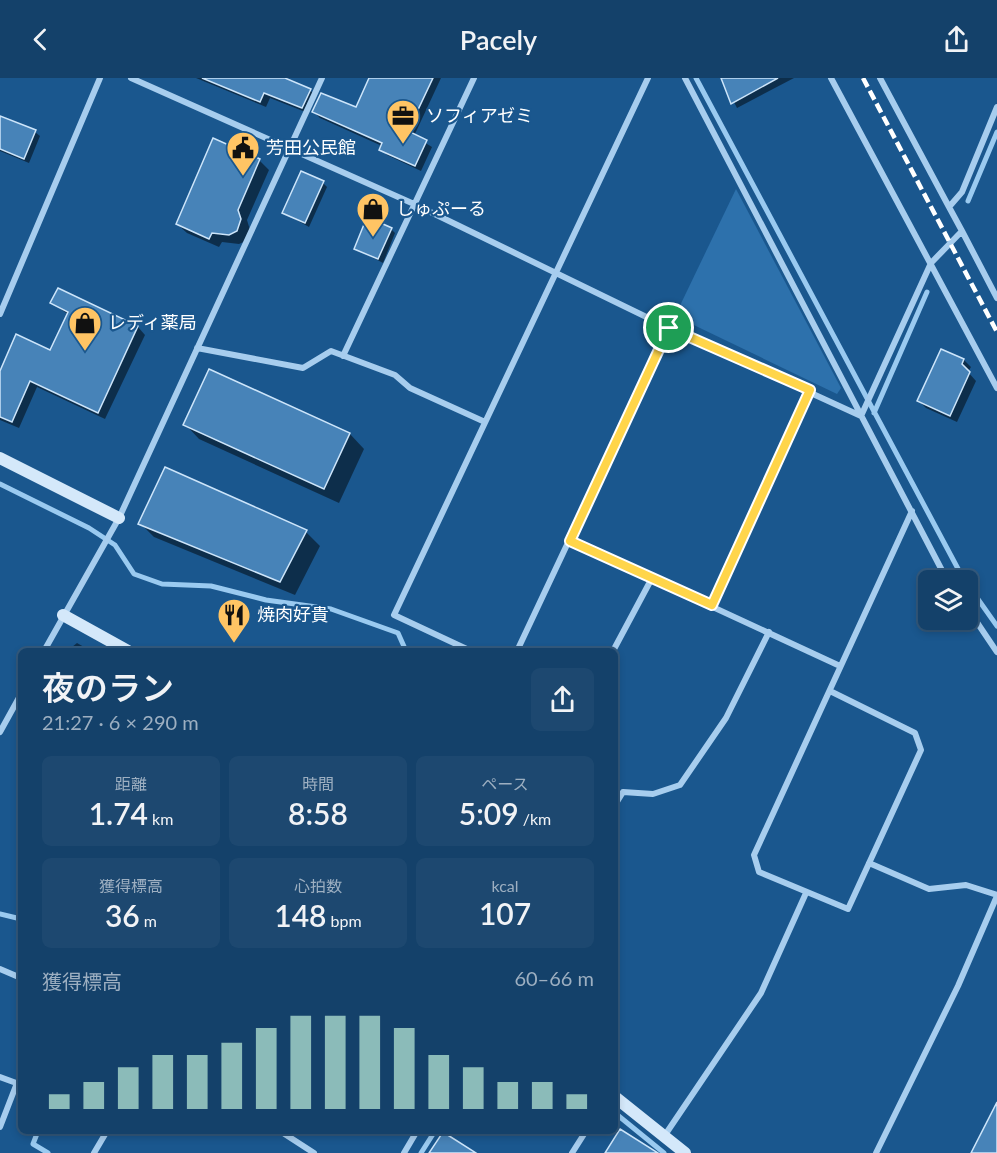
<!DOCTYPE html>
<html lang="ja">
<head>
<meta charset="utf-8">
<style>
  :root { --surface:#14416a; --page:#1d4870; --text:#f1f3f6; --muted:#9dafc1; --line:#335a7e; --accent:#8bbbb9 }
  body { margin:0; font-family:Lato,"Noto Sans JP",sans-serif; background:var(--page); color:var(--text); height:100vh; display:flex; flex-direction:column; font-size:22px; white-space:nowrap }
  * { box-sizing:border-box; margin:0 }
  p { font-size:20px; color:var(--muted) }
  .icon { flex:none; width:33px; height:33px; fill:none; stroke:currentColor; stroke-width:2; stroke-linecap:round; stroke-linejoin:round }
  .map { position:relative; flex:1; overflow:hidden }
  .drawer { position:absolute; left:18px; top:570px; width:600px; height:486px; display:flex; flex-direction:column; background:var(--surface); border-radius:9px; box-shadow:0 3px 9px #0003,0 0 0 2px var(--line) }
  .drawer>* { flex:none }
  .tools { position:absolute; left:918px; top:492px; display:grid; gap:12px }
  .tools a { display:grid; place-items:center; width:60px; height:60px; border-radius:9px; background:var(--surface); box-shadow:0 3px 9px #0003,0 0 0 2px var(--line); font-size:30px }
  .pin { position:absolute; display:grid; place-items:center; width:51px; height:51px; color:#fff; margin:-26px; border:3px solid #fff; border-radius:50%; box-shadow:0 2px 6px #0007 }
  .round { display:grid; place-items:center; flex:none; width:63px; height:63px; border-radius:9px; background:var(--page) }
  .head { display:flex; align-items:center; justify-content:space-between; height:102px; padding:0 24px }
  h1 { font-size:33px; font-weight:600; line-height:45px }
  .figures { display:grid; grid-template-columns:repeat(3,1fr); gap:9px; height:102px; padding:6px 24px }
  .figures div { display:grid; align-content:center; border-radius:9px; background:var(--page); text-align:center }
  .figures b { font-size:30px; font-weight:600 }
  .figures small { font-size:16px; font-weight:400 }
  .figures p { font-size:16px }
  .chart { height:168px; padding:12px 24px }
  .chart p { display:flex; justify-content:space-between }
  .chart svg { width:100%; height:108px; margin-top:6px; stroke:var(--accent); stroke-width:6 }
  header { display:flex; justify-content:space-between; align-items:center; height:78px; padding:0 24px; background:var(--surface); font-size:27px; font-weight:600 }
  .map>svg:first-child { display:block }
  .green { fill:#2d71ac }
  .shadow { fill:#0007 }
  .lines { fill:none; stroke-linecap:round; stroke-linejoin:round }
  .stream { stroke:#9acaf0; stroke-width:5 }
  .building { fill:#4783b8; stroke:#cde5fa; stroke-width:1.5 }
  .street { stroke:#a7cdee; stroke-width:6 }
  .secondary { stroke:#d4e8fa; stroke-width:12 }
  .rail { stroke:#fff; stroke-width:4.5; stroke-dasharray:10 4.5; stroke-linecap:butt }
  .route-casing { stroke:#fff; stroke-width:12 }
  .route { stroke:#ffd54a; stroke-width:8 }
  .labels { text-anchor:middle; stroke-width:4.5; stroke-linejoin:round; paint-order:stroke }
  .poi-label { font-size:18px; fill:#fff; stroke:#1a578e; text-anchor:start }
</style>
</head>
<body>
<header><svg class="icon" aria-label="back" viewBox="0 0 24 24"><path d="M15 5l-7 7 7 7"/></svg>Pacely<svg class="icon" aria-label="share" viewBox="0 0 24 24"><path d="M12 15V3M7 8l5-5 5 5M5 13v7h14v-7"/></svg></header>
<div class="map">
<svg width="997" height="1075" viewBox="0 0 997 1075">
  <rect width="100%" height="100%" fill="#1a578e"/>
  <path class="green" d="M736 111 841 310 837 316 675 238Z"/>
  <path class="shadow" d="M196 0H280L310 12 316 18 308 35 270 20 266 29Z
    M371 0H441L414 58 432 69 421 93 387 77 381 71 382 68 320 40 314 34 357 31Z
    M722 0H794L737 30Z
    M0 39 35 54 40 58 29 85 0 73Z
    M259 82 269 92 247 142 250 152 246 163 239 166 222 164 219 169 187 155 177 146Z
    M323 105 327 109 309 149 284 135Z
    M391 151 395 155 383 185 355 170Z
    M59 212 138 249 145 257 105 341 37 309 19 350 0 342V297L51 274 69 237 52 225Z
    M942 273 964 282 971 289 968 294 976 303 957 344 926 330 919 323Z
    M209 293 350 356 364 371 339 425 199 361 185 346Z
    M140 445 306 454 320 468 295 517 154 459Z
    M77 565 91 573H67Z"/>
  <g class="lines">
    <path class="stream" d="M696 0 964 502
      M968 123 997 54
      M874 335 927 214
      M0 406 89 450 115 467 134 496 162 506 211 508 266 522 331 531 398 555 406 573
      M968 507 997 548
      M0 836 21 841
      M615 1035 664 1075
      M38 1053 33 1066 48 1075
      M421 1075 435 1053"/>
  </g>
  <path class="building" d="M202 0H285L311 11 302 30 264 15 260 24Z
    M369 0H433L408 53 427 62 415 88 379 72 382 65 312 34 321 15 356 29Z
    M721 0H778L731 26Z
    M0 38 36 52 24 81 0 71Z
    M213 60 260 81 238 132 241 141 237 153 229 157 212 155 209 161 176 146Z
    M301 93 324 103 305 145 282 135Z
    M367 139 392 150 378 181 354 171Z
    M58 210 138 248 98 335 30 303 12 344 0 339V293L16 256 50 272 68 234 50 225Z
    M941 271 964 281 962 286 970 294 950 338 917 323Z
    M209 291 350 355 324 411 183 347Z
    M165 389 307 452 280 504 138 446Z
    M997 1024V1075H971Z
    M620 1051 658 1075H605Z
    M443 1054 476 1075H429Z"/>
  <g class="lines">
    <path class="street" d="M131 0 414 126 669 250 861 338
      M685 0 947 502
      M831 0 997 310
      M880 0 949 129
      M962 153 997 220
      M0 236 100 0
      M197 270 303 290 331 273 395 297 410 310 485 344
      M343 278 474 0
      M861 338 931 185 962 153 949 129 962 114 997 29
      M570 463 840 588
      M712 527 810 312
      M968 531 997 574
      M44 573 119 440 322 0
      M471 573 394 537 648 0
      M517 573 669 250
      M613 573 652 500
      M830 613 915 655 921 672 848 831 759 794 754 777 912 433
      M0 654 21 616
      M615 727 623 714 653 716 680 707 726 640 769 554
      M869 785 929 811 966 807 997 817
      M0 891 21 900
      M0 999 19 1006
      M0 1049 17 1005
      M280 1053 314 1075
      M665 1057 761 915 806 815
      M94 1075 107 1053
      M404 1075 417 1053
      M572 1075 586 1053
      M876 1075 958 908 997 818"/>
    <path class="secondary" d="M0 380 119 440
      M63 537 128 573
      M615 1019 685 1075"/>
    <path class="rail" d="M863 0 997 254"/>
  </g>
  <g class="lines">
    <g class="route-casing">
      <path id="route" d="M669 250 810 312 712 527 570 463Z"/>
    </g>
    <use href="#route" class="route"/>
  </g>
  <defs>
    <g id="office-pin" transform="scale(1.725)"><path d="M0 17L-7.5 6A9.5 9.5 0 1 1 7.5 6Z" fill="#ffc464" stroke="#1a578e"/><path d="M-6-3h4V-5.5h4V-3h4V5H-6ZM-1-4.5V-3h2v-1.5ZM-6 0V1H6V0Z" fill="#111"/></g>
    <g id="civic-pin" transform="scale(1.725)"><path d="M0 17L-7.5 6A9.5 9.5 0 1 1 7.5 6Z" fill="#ffc464" stroke="#1a578e"/><path d="M-.6-6.5H3V-4.5H.6V-3L4-1V1h2V6H-6V1h2V-1L-.6-3ZM-1.2 2.5V6h2.4V2.5Z" fill="#111"/></g>
    <g id="shop-pin" transform="scale(1.725)"><path d="M0 17L-7.5 6A9.5 9.5 0 1 1 7.5 6Z" fill="#ffc464" stroke="#1a578e"/><path d="M-5-2.5h2.3a2.7 3.5 0 0 1 5.4 0H5L5.5 6h-11ZM-1.5-2.5h3a1.5 2.3 0 0 0-3 0Z" fill="#111"/></g>
    <g id="restaurant-pin" transform="scale(1.725)"><path d="M0 17L-7.5 6A9.5 9.5 0 1 1 7.5 6Z" fill="#ffc464" stroke="#1a578e"/><path d="M-5-6h1v4h1v-4h1v4h1v-4h1v5L-1.5 .5V6h-2V.5L-5-1ZM5-6V6H3V1.5H1.5Q1.5-4 5-6Z" fill="#111"/></g>
  </defs>
  <g fill-rule="evenodd">
    <use href="#office-pin" x="403" y="38"/>
    <use href="#civic-pin" x="243" y="70"/>
    <use href="#shop-pin" x="373" y="131"/>
    <use href="#shop-pin" x="85" y="245"/>
    <use href="#restaurant-pin" x="234" y="537"/>
  </g>
  <g class="labels">
    <g class="poi-label">
      <text x="426" y="44">ソフィアゼミ</text>
      <text x="266" y="76">芳田公民館</text>
      <text x="396" y="137">しゅぷーる</text>
      <text x="108" y="251">レディ薬局</text>
      <text x="257" y="543">焼肉好貴</text>
    </g>
  </g>
</svg>
<div class="tools">
<a><svg class="icon" aria-label="layers" viewBox="0 0 24 24"><path d="M12 4l9 5-9 5-9-5zM3 14l9 5 9-5"/></svg></a>
</div>
<div class="pin" style="left:669px;top:250px;background:#1e9e55"><svg class="icon" aria-label="arrive" viewBox="0 0 24 24"><path d="M6 21V4h12l-3 4 3 4H6"/></svg></div>
<section class="drawer">
<div class="head"><div><h1>夜のラン</h1><p>21:27 · 6 × 290 m</p></div><a class="round"><svg class="icon" aria-label="share" viewBox="0 0 24 24"><path d="M12 15V3M7 8l5-5 5 5M5 13v7h14v-7"/></svg></a></div>
<div class="figures">
<div><p>距離</p><b>1.74<small> km</small></b></div>
<div><p>時間</p><b>8:58</b></div>
<div><p>ペース</p><b>5:09<small> /km</small></b></div>
</div>
<div class="figures">
<div><p>獲得標高</p><b>36<small> m</small></b></div>
<div><p>心拍数</p><b>148<small> bpm</small></b></div>
<div><p>kcal</p><b>107</b></div>
</div>
<div class="chart"><p><span>獲得標高</span>60–66 m</p>
<svg viewBox="0 0 160 44" preserveAspectRatio="none"><path d="M5 44V38M15 44V33M25 44V27M35 44V22M45 44V22M55 44V17M65 44V11M75 44V6M85 44V6M95 44V6M105 44V11M115 44V22M125 44V27M135 44V33M145 44V33M155 44V38"/></svg>
</div>
</section>
</div>
</body>
</html>
